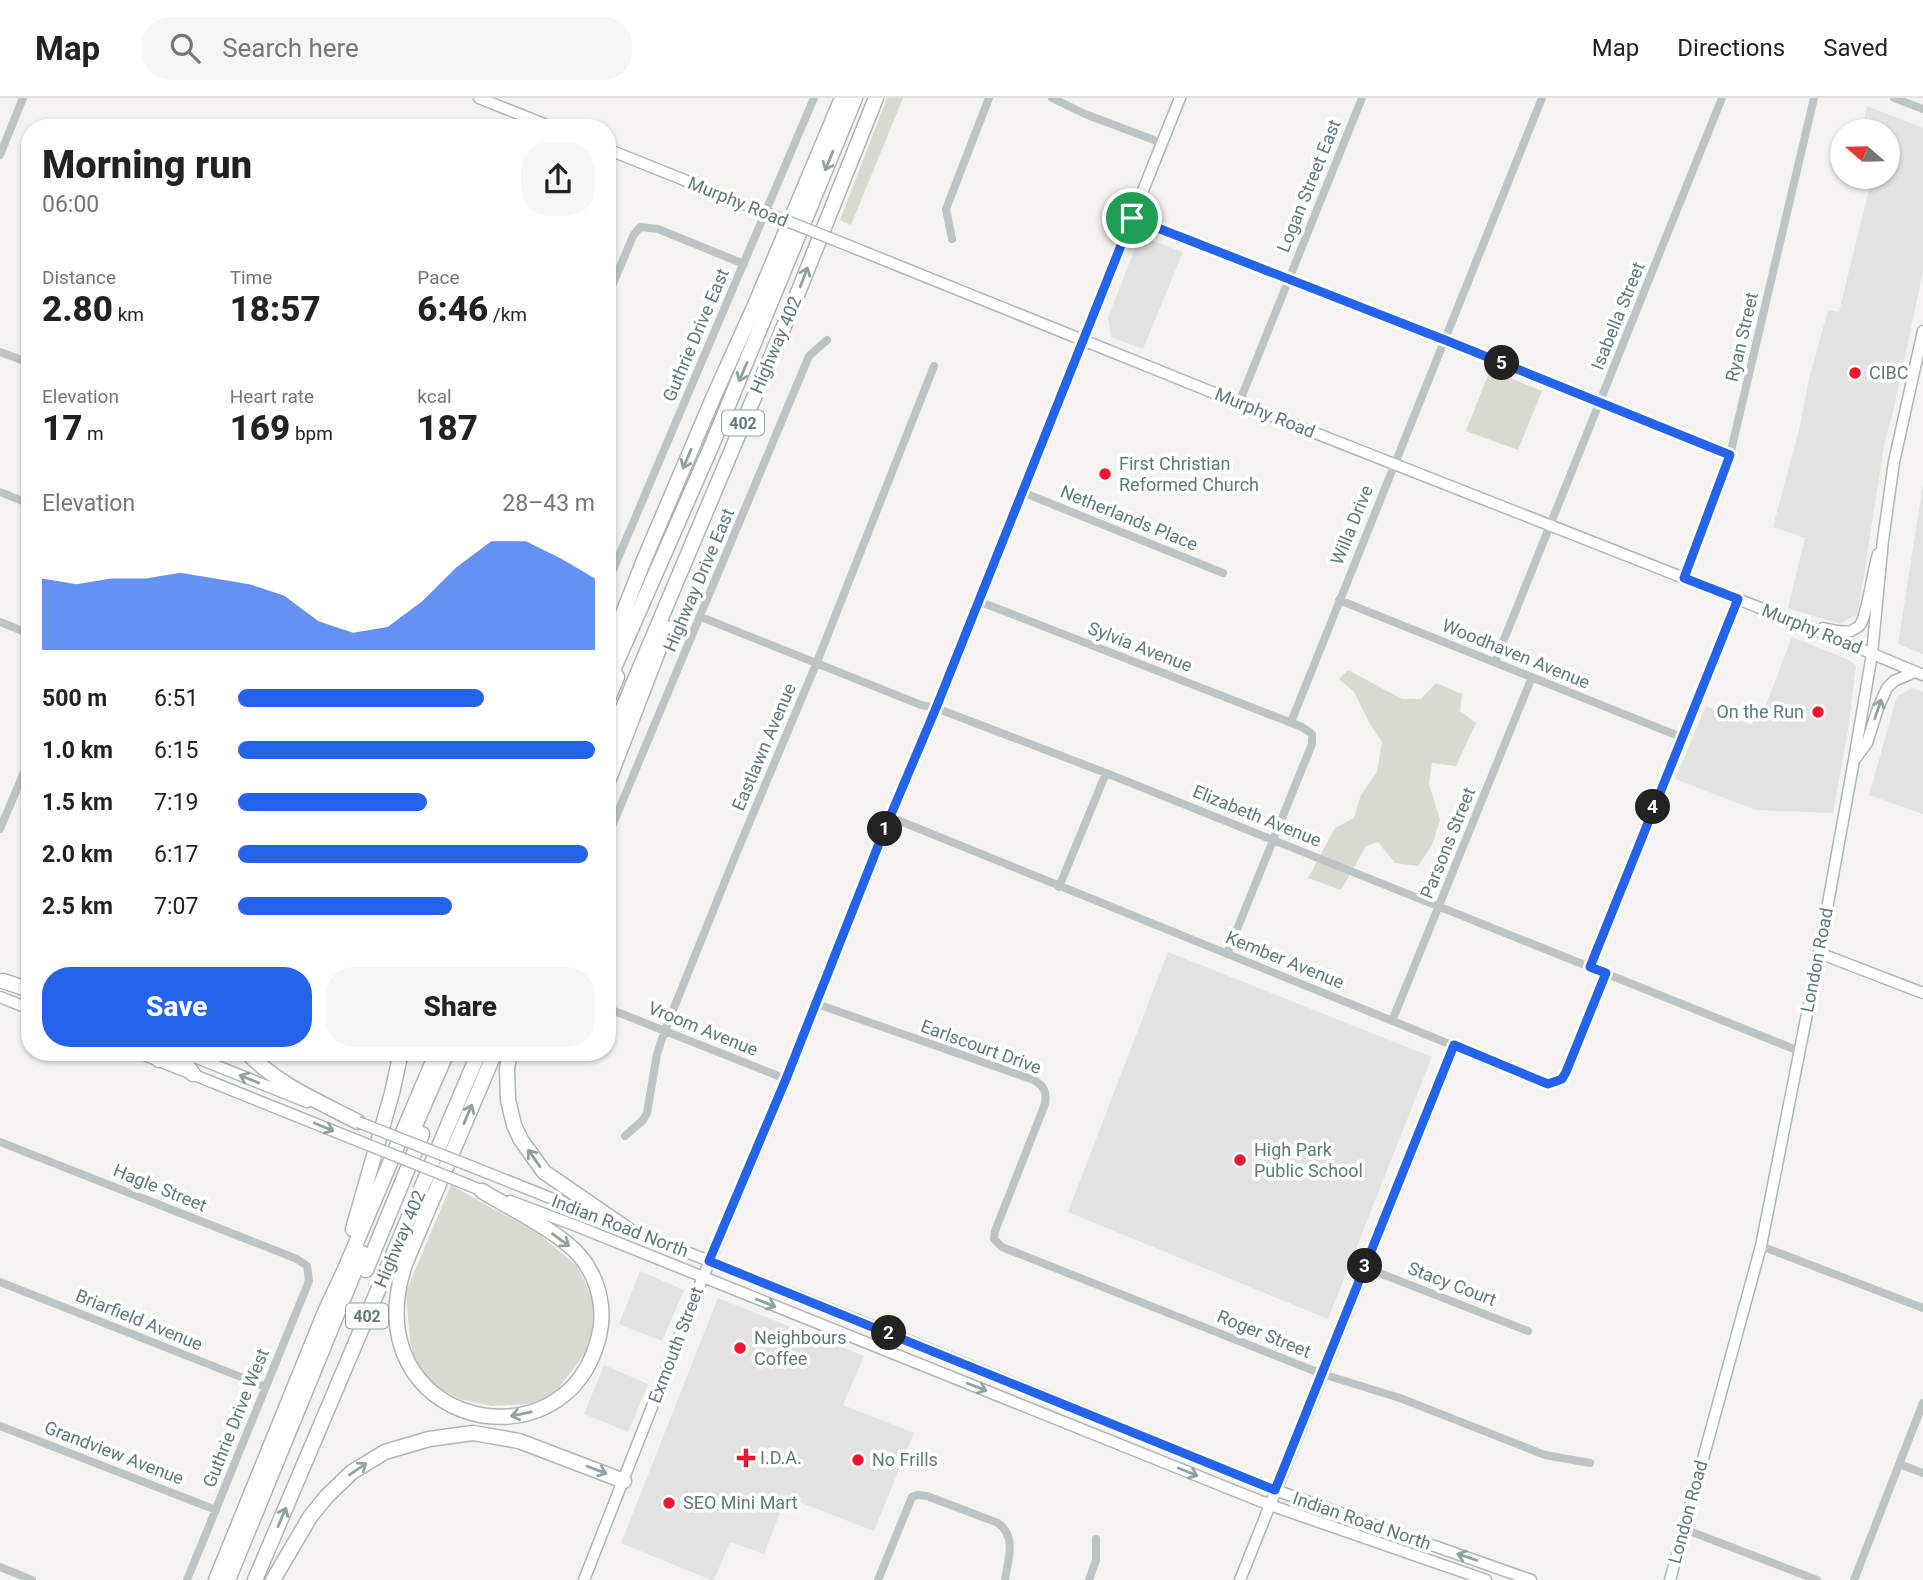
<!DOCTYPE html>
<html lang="en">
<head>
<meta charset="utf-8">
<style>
  :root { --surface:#fff; --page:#f6f6f6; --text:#222; --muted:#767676; --line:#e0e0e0; --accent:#2563eb }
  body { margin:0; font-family:Roboto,sans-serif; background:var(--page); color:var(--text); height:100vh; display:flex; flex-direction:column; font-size:26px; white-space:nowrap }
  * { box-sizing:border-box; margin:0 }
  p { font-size:23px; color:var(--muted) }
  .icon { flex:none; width:38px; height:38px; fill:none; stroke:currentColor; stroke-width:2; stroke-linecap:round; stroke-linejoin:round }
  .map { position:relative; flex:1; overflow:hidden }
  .side { position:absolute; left:21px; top:21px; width:595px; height:942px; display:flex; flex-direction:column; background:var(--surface); border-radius:28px; box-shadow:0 2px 5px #0004 }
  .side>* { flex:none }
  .needle { width:46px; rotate:290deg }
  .fabs { position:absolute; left:1830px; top:21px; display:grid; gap:14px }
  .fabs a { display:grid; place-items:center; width:70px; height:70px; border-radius:50%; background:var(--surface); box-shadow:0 2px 5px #0004; font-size:35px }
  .pin { position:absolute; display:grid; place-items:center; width:60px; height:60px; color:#fff; margin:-30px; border:4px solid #fff; border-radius:50%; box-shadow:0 2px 7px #0007 }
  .km { position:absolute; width:35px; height:35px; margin:-18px; border-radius:50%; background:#222; color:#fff; font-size:19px; line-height:35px; text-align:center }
  .round { display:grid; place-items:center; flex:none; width:74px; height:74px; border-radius:28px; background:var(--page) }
  .head { display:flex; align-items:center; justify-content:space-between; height:119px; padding:0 21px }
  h1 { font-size:38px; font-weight:800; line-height:52px }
  .metrics { display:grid; grid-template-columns:repeat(3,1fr); gap:10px; height:119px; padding:7px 21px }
  .metrics div { display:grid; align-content:center }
  .metrics b { font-size:35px; font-weight:800 }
  .metrics small { font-size:19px; font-weight:400 }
  .metrics p { font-size:19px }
  .chart { height:196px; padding:14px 21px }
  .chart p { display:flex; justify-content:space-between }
  .chart svg { width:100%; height:126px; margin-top:7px; fill:var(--accent); opacity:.7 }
  .cta { display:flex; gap:14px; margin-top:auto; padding:14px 21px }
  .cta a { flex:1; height:80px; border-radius:28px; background:var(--accent); color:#fff; font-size:28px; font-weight:800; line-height:80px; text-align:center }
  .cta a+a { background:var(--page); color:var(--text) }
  ul { padding:0 21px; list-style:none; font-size:23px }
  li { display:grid; grid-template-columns:112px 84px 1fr; align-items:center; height:52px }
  li i { height:18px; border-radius:9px; background:var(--accent) }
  header { display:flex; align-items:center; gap:42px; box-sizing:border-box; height:98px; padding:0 35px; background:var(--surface); border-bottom:2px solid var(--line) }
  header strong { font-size:33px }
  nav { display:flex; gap:38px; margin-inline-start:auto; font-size:24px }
  .search { width:490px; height:63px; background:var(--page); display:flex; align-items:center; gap:18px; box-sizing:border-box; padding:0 24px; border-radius:28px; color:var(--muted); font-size:26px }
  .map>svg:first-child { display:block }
  .built { fill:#e2e3e1 }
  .green { fill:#d6dacf }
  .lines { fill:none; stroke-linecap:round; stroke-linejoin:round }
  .secondary-casing { stroke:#acb7b8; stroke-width:13 }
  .highway-casing { stroke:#adb5b6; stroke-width:17 }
  .street { stroke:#bcc4c5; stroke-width:8 }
  .secondary { stroke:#fff; stroke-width:10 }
  .highway { stroke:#fff; stroke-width:14 }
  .secondary-bridge-casing { stroke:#acb7b8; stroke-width:13; stroke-linecap:butt }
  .secondary-bridge { stroke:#fff; stroke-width:10 }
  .oneway { stroke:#8ea2a4 }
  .route-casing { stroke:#fff; stroke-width:14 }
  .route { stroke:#2563eb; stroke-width:9 }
  .poi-dot { fill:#ef1531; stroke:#fff; stroke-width:2.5 }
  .labels { text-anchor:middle; stroke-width:7; stroke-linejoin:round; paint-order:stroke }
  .shield { fill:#fff; stroke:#8ea2a4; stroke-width:2 }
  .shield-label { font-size:16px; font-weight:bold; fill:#5d7a7d }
  .street-label { font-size:18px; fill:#5d7a7d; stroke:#fff }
  .poi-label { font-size:18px; fill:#5d7a7d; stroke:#fff; text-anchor:start }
</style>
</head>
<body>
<header>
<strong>Map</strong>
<div class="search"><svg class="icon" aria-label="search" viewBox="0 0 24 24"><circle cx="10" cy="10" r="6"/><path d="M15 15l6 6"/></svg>Search here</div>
<nav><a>Map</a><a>Directions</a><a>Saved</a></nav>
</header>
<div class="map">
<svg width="1923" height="1482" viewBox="0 0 1923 1482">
  <rect width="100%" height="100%" fill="#f5f3f0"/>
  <path class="built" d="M1867 8 1923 30V174L1893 314 1884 347 1858 516 1839 526 1788 510 1805 440 1773 429 1799 332 1809 281 1828 212 1839 214 1872 79H1888V33H1862Z
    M1140 138 1183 154 1143 251 1111 239 1108 219Z
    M1923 386V556L1898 546Z
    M1792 539 1849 562 1856 568 1848 632 1833 715 1756 712 1675 681 1706 608 1751 627 1767 604Z
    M1912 590 1923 594V716L1869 697 1897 598Z
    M1168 854 1432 959 1328 1221 1068 1114Z
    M640 1173 684 1192 662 1243 619 1226Z
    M718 1200 864 1258 843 1307 914 1335 874 1433 786 1399 764 1456 730 1444 714 1482H711L621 1445Z
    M604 1267 648 1286 628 1334 584 1316Z"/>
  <path class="green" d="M887 0H903L851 127 840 122Z
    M1490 272 1542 293 1518 352 1466 333Z
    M1348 572 1402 601H1421L1436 585 1462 596 1460 613 1476 625 1456 668 1432 665 1429 686 1440 722 1432 747 1418 768 1395 765 1378 744 1366 748 1341 792 1308 780 1335 730 1354 720 1361 697 1377 674 1382 644 1370 626 1354 594 1339 581Z
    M451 1087 540 1137 577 1168 594 1204 591 1247 554 1296 529 1306 492 1308 460 1301 429 1285 414 1260 410 1243 406 1194Z"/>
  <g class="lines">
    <g class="secondary-casing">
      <path id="secondary" d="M479 0 554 30
        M607 51 744 106
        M847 147 1239 305 1806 528 1923 577
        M1823 530C1831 532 1842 535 1851 533 1854 531 1858 530 1860 527 1867 518 1873 471 1878 456
        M1856 660 1867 645 1878 610 1887 590 1894 583 1915 574
        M1819 855 1923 895
        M0 899 30 911
        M137 954 351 1040
        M182 954 307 1004
        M460 1064 865 1225 1275 1392 1531 1482
        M451 1080 488 1095
        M510 1103 574 1127 1270 1407 1486 1482
        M584 1482 703 1179 786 981 890 719 936 610 1180 0
        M1240 1482 1454 947
        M1670 1482 1761 1148 1819 855 1854 662 1872 556 1883 442 1894 364 1923 233"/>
    </g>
    <g class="highway-casing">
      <path id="highway" d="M607 556 644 462 714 298 755 207 842 0
        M607 586 711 349 855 0
        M607 603 617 579
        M607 648 793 207 876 0
        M607 686 667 530
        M3 883 30 892
        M178 954 193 976
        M247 954C276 986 320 1004 358 1024
        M510 954 507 971 508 1002 514 1027 521 1042 544 1074 627 1131
        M159 962 183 961 190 954
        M410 1039 447 954
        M482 1093C511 1111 558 1133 580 1158 598 1180 606 1210 599 1238 567 1375 352 1329 405 1166L495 954
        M353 1131 392 995 401 954
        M366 1172 422 1036
        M216 1482 325 1214 345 1171 437 954
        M228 1482 362 1155
        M255 1482 479 954
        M273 1482 310 1419 327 1398 352 1374 385 1354 429 1341 473 1335 519 1343 624 1383"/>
    </g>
    <path class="street" d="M1052 0 1085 16 1162 45
      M1894 0 1923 11
      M0 57 23 0
      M1132 120 1445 242 1730 357
      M952 141 946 111 989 0
      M607 200 633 138 640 129 658 131 744 166
      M0 254 30 265
      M1239 305 1362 0
      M0 394 30 406
      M1022 394 1223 475
      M1684 480 1730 357 1814 0
      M607 486 814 0
      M1339 502 1681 639
      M978 503 1302 629 1312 636V646L1227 856
      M701 519 921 607 936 610 1106 675 1799 953
      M0 524 30 536
      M1495 564 1722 0
      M1291 624 1542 0
      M890 719 1548 986 1562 981 1566 974 1606 875
      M0 731 30 660
      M607 740 809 258 827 242
      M1059 789 1106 675
      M1590 869 1738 501
      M817 906 1034 982C1044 988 1047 994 1045 1006L995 1133 994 1141 1002 1149 1322 1276 1400 1300 1545 1357 1590 1365
      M607 910 786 981
      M1392 923 1532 579
      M625 1038 643 1022 647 1015 657 956 665 932 736 756 817 564 934 268
      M0 1044 297 1161 307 1168 309 1183 187 1482
      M1761 1148 1923 1210
      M1364 1169 1528 1233
      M0 1184 266 1289
      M0 1328 216 1412
      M1899 1366 1923 1375
      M1684 1431 1817 1482
      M0 1469 32 1482
      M878 1482 912 1399 917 1397 927 1398 998 1425C1017 1439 1008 1461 1005 1482
      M1089 1482 1096 1462V1441
      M1854 1482 1923 1305"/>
    <use href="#secondary" class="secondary"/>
    <use href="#highway" class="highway"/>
    <g class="secondary-bridge-casing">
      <path id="secondary-bridge" d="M744 106 847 147
        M358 1024 460 1064
        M351 1040 451 1080"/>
    </g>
    <use href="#secondary-bridge" class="secondary-bridge"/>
  </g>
  <defs><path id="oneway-shaft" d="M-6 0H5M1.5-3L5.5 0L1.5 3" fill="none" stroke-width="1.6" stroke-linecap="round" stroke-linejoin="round" transform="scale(1.75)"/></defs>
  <g class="oneway">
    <use href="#oneway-shaft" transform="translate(829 63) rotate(112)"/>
    <use href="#oneway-shaft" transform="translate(804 179) rotate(-69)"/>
    <use href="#oneway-shaft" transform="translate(743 274) rotate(113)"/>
    <use href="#oneway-shaft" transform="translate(687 361) rotate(113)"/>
    <use href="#oneway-shaft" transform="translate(1878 611) rotate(-71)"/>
    <use href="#oneway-shaft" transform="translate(249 981) rotate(-158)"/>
    <use href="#oneway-shaft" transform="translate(468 1016) rotate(-67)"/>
    <use href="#oneway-shaft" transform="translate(324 1029) rotate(22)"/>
    <use href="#oneway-shaft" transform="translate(534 1060) rotate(-125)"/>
    <use href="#oneway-shaft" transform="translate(561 1142) rotate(36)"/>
    <use href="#oneway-shaft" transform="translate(766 1205) rotate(22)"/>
    <use href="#oneway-shaft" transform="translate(977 1289) rotate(21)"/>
    <use href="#oneway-shaft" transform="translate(521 1316) rotate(168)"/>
    <use href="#oneway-shaft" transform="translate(358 1371) rotate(-34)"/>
    <use href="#oneway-shaft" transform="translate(597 1372) rotate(21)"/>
    <use href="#oneway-shaft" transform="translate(1188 1374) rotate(22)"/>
    <use href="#oneway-shaft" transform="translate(282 1419) rotate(-67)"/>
    <use href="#oneway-shaft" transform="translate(1467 1459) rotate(-161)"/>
  </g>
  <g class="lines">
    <g class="route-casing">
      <path id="route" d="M1132 120 1445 242 1730 357 1684 480 1738 501 1590 869 1606 875 1566 974 1562 981 1548 986 1454 947 1275 1392 709 1163 786 981 884 733 936 610Z"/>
    </g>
    <use href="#route" class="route"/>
  </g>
  <g class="poi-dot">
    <circle cx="1855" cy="275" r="7"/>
    <circle cx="1105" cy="376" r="7"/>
    <circle cx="1818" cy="614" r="7"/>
    <circle cx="1240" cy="1062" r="7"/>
    <circle cx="740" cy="1250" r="7"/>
    <path d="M742.5 1349.5h7v7h7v7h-7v7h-7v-7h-7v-7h7z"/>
    <circle cx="858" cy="1362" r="7"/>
    <circle cx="669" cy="1405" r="7"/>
  </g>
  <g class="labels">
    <g class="shield">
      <rect x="722" y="312.5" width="42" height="25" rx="5"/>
      <rect x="346" y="1205.5" width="42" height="25" rx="5"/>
    </g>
    <g class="shield-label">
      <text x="743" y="331">402</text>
      <text x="367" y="1224">402</text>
    </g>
    <g class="street-label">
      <text transform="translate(1309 88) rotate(-68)" y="6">Logan Street East</text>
      <text transform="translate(738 104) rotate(22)" y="6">Murphy Road</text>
      <text transform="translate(1618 218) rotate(-68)" y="6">Isabella Street</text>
      <text transform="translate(696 237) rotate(-67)" y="6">Guthrie Drive East</text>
      <text transform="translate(1742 239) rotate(-77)" y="6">Ryan Street</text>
      <text transform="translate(776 247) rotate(-67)" y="6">Highway 402</text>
      <text transform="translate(1265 315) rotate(22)" y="6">Murphy Road</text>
      <text transform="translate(1129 420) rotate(22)" y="6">Netherlands Place</text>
      <text transform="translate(1352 427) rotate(-68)" y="6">Willa Drive</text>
      <text transform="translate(699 482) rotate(-67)" y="6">Highway Drive East</text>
      <text transform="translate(1812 531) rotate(22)" y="6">Murphy Road</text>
      <text transform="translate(1140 549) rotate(21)" y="6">Sylvia Avenue</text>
      <text transform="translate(1516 556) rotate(22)" y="6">Woodhaven Avenue</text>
      <text transform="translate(764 649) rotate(-67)" y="6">Eastlawn Avenue</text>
      <text transform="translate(1257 718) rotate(22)" y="6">Elizabeth Avenue</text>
      <text transform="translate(1448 745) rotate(-68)" y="6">Parsons Street</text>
      <text transform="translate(1285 862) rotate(22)" y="6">Kember Avenue</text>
      <text transform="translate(1817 862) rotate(-79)" y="6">London Road</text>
      <text transform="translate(703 931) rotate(22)" y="6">Vroom Avenue</text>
      <text transform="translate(981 949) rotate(20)" y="6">Earlscourt Drive</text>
      <text transform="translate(160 1090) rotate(22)" y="6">Hagle Street</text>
      <text transform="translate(620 1128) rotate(21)" y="6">Indian Road North</text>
      <text transform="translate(400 1141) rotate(-67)" y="6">Highway 402</text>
      <text transform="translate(1452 1186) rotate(21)" y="6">Stacy Court</text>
      <text transform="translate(139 1222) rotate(22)" y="6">Briarfield Avenue</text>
      <text transform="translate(1264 1236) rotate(22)" y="6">Roger Street</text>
      <text transform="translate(676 1247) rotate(-69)" y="6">Exmouth Street</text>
      <text transform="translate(236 1320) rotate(-68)" y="6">Guthrie Drive West</text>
      <text transform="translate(114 1355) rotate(21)" y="6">Grandview Avenue</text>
      <text transform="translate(1688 1414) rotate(-75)" y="6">London Road</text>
      <text transform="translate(1362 1423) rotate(19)" y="6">Indian Road North</text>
    </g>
    <g class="poi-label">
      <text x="1869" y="281">CIBC</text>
      <text x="1119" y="372">First Christian<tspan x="1119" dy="21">Reformed Church</tspan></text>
      <text x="1804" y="620" text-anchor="end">On the Run</text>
      <text x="1254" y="1058">High Park<tspan x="1254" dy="21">Public School</tspan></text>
      <text x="754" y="1246">Neighbours<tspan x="754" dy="21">Coffee</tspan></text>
      <text x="760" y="1366">I.D.A.</text>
      <text x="872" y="1368">No Frills</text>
      <text x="683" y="1411">SEO Mini Mart</text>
    </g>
  </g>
</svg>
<div class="fabs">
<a><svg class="needle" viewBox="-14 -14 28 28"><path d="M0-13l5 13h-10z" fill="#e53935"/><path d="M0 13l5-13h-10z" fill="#767676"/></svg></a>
</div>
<div class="pin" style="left:1132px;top:120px;background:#1e9e55"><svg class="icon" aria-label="arrive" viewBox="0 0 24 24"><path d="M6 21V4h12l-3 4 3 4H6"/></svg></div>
<b class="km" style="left:885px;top:731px">1</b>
<b class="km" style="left:889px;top:1235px">2</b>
<b class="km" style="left:1365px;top:1168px">3</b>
<b class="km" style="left:1653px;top:709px">4</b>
<b class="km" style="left:1502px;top:265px">5</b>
<section class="side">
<div class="head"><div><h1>Morning run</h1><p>06:00</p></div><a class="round"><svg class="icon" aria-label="share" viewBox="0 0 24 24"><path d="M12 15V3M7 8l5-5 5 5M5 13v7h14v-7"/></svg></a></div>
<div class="metrics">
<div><p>Distance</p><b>2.80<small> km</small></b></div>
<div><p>Time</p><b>18:57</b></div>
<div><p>Pace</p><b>6:46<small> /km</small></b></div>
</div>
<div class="metrics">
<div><p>Elevation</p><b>17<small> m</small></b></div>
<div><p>Heart rate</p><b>169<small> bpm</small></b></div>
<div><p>kcal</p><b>187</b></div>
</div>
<div class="chart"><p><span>Elevation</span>28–43 m</p>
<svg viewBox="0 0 160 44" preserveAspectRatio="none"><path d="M0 44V19L10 21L20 19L30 19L40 17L50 19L60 21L70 25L80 34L90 38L100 36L110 27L120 15L130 6L140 6L150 12L160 19V44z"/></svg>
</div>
<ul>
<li><b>500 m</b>6:51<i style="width:69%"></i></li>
<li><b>1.0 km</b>6:15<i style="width:100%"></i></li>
<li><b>1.5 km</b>7:19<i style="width:53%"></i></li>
<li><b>2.0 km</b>6:17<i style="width:98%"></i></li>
<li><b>2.5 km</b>7:07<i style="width:60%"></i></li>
</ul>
<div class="cta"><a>Save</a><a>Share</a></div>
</section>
</div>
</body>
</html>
